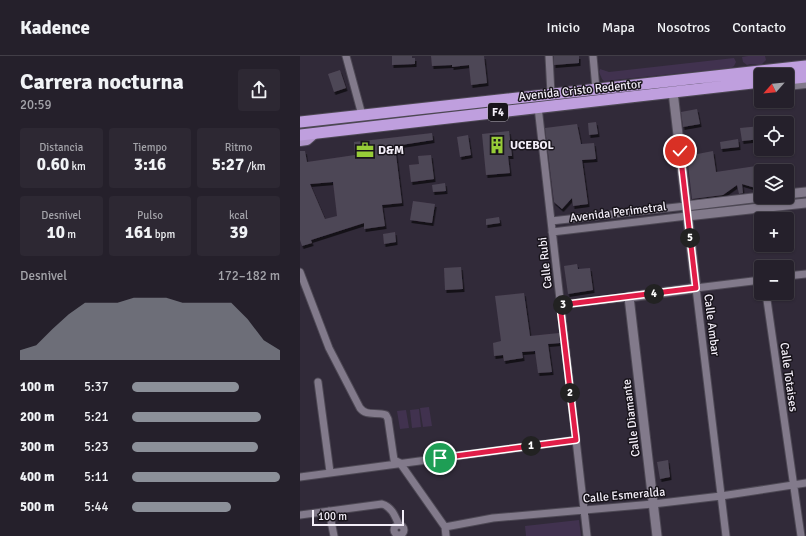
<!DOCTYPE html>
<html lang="es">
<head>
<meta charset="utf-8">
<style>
  :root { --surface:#25202b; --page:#2d2833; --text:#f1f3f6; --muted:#a3a3a9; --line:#423e47; --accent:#8c9099 }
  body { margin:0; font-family:Signika,sans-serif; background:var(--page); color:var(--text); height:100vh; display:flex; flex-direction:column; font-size:15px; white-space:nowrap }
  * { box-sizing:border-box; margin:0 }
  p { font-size:13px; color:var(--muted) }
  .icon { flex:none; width:22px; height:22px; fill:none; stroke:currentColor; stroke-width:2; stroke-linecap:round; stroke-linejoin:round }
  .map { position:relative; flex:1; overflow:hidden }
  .details { display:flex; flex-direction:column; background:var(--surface); width:300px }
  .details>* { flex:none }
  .needle { width:26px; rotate:243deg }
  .controls { position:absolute; left:454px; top:12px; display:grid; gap:8px }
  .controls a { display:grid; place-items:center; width:40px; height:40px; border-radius:4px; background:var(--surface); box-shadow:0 1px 3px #0004,0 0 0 1px var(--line); font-size:20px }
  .scale { position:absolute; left:12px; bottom:10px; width:92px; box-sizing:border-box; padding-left:4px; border:2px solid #f3eef8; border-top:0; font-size:11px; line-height:14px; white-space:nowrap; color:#f3eef8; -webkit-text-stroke:3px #18141b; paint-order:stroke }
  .pin { position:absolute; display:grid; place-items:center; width:34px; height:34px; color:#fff; margin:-17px; border:2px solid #fff; border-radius:50%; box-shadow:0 1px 4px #0007 }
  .km { position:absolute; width:20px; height:20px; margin:-10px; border-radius:50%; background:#222; color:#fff; font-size:11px; line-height:20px; text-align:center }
  .round { display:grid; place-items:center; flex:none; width:42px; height:42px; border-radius:4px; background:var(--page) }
  .headline { display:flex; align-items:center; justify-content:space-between; height:68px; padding:0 20px }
  h1 { font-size:22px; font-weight:700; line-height:30px }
  .figures { display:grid; grid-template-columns:repeat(3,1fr); gap:6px; height:68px; padding:4px 20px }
  .figures div { display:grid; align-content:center; border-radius:4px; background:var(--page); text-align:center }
  .figures b { font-size:17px; font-weight:700 }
  .figures small { font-size:11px; font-weight:400 }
  .figures p { font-size:11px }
  .chart { height:112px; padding:8px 20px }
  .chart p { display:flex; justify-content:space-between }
  .chart svg { width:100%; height:72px; margin-top:4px; fill:var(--accent); opacity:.7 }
  ul { padding:0 20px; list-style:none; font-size:13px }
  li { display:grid; grid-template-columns:64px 48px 1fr; align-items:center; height:30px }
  li i { height:10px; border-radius:5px; background:var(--accent) }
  header { display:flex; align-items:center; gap:24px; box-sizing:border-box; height:56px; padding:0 20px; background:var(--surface); border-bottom:1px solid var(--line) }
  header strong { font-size:19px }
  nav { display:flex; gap:22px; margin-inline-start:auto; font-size:14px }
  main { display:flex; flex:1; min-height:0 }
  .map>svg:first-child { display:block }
  .green { fill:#41324f }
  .building { fill:#4e4656; fill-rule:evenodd; filter:url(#shadow) }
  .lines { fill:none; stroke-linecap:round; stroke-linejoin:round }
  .minor-casing { stroke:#4d4854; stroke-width:9 }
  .tertiary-casing { stroke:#4d4854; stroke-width:11 }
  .secondary-casing { stroke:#4d4854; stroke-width:12 }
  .primary-casing { stroke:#4d4854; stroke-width:12 }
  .trunk-casing { stroke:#4d4854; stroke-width:13 }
  .minor { stroke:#827a8b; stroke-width:7 }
  .tertiary { stroke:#827a8b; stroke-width:9 }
  .secondary { stroke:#827a8b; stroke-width:10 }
  .primary { stroke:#b096c9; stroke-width:10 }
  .trunk { stroke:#bf9fde; stroke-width:11 }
  .route-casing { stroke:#fff; stroke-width:8 }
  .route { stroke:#e11d48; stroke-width:5 }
  .labels { text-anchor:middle; stroke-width:3; stroke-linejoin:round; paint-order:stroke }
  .shield { fill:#18141b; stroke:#b1adb6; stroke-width:1 }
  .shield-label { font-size:11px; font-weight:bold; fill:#f3eef8 }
  .street-label { font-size:12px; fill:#f3eef8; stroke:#18141b }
  .poi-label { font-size:12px; font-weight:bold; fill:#f3eef8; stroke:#18141b; text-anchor:start }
</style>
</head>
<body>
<header>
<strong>Kadence</strong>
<nav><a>Inicio</a><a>Mapa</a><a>Nosotros</a><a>Contacto</a></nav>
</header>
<main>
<section class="details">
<div class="headline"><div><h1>Carrera nocturna</h1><p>20:59</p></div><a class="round"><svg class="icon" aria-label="share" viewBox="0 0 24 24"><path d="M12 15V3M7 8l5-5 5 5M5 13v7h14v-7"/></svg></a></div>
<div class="figures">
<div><p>Distancia</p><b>0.60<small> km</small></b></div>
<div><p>Tiempo</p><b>3:16</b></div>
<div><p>Ritmo</p><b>5:27<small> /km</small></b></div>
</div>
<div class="figures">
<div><p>Desnivel</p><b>10<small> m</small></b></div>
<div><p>Pulso</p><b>161<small> bpm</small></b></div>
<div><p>kcal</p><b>39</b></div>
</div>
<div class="chart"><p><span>Desnivel</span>172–182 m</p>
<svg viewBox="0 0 160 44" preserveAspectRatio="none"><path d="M0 44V38L10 35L20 25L30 16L40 9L50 9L60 9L70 6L80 6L90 6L100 9L110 9L120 9L130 9L140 19L150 32L160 38V44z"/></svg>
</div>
<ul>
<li><b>100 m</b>5:37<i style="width:72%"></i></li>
<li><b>200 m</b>5:21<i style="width:87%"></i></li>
<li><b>300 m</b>5:23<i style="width:85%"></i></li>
<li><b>400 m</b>5:11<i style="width:100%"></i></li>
<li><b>500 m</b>5:44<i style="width:67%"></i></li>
</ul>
</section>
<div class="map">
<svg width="506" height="480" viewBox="0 0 506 480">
  <defs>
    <filter id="shadow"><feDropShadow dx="1.5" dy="3" stdDeviation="0" flood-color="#0009"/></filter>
  </defs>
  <rect width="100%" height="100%" fill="#312a39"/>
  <path class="green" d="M448 0H465L466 4 461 9 450 8 447 9 443 6 442 1Z
    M434 2 436 6 434 10 431 12 304 25 302 23 299 16 300 13 309 16Z
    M129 351 132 370 123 371 120 352Z
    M119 353 121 371 112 372 110 354Z
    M106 354 109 372 100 373 97 355Z
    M279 464 281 480H226L225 470Z"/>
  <path class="building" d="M92 0H112V2H115V8L92 9Z
    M131 0H184L187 27 171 29 169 9 152 11V9L132 10Z
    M254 0H279V7L254 9Z
    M40 14 46 32 34 36 28 18Z
    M397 53 400 68 383 71 381 56Z
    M296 66 298 78 289 79 288 67Z
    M277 68 281 88 294 87 296 103 282 104 288 148 273 150 272 142 262 153 254 146 245 72Z
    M461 70V83L442 85 440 72Z
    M209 75 212 100H208L210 117 186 119 182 78Z
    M132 77 133 84 95 90 102 147 82 149 85 170 64 173V167L11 184 12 187 2 190 0 184V95H5L7 106 55 99 54 86ZM33 126 37 160 25 163 10 128Z
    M168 79 171 99 160 101 157 81Z
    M438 83 439 91 421 93 420 86Z
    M413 95 416 116 456 110 459 133 442 128 443 137 439 138 437 129 423 139 392 143 387 100Z
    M131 99 134 123 111 126 109 109 119 108 118 100Z
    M145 127 146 135 133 136 132 129Z
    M113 145 135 148 132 167 110 164Z
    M199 161 200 167 186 169V163Z
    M95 176 96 186 84 188 83 178Z
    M277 208 278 213 290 212 293 234 268 238 264 210Z
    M161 211 163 233 145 234 144 212Z
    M224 237 230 280 259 277 260 287 248 288 252 316 238 317 235 295 222 296 223 302 204 305 203 299 194 300 193 287 201 285 195 240Z
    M368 404 370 421 360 423 357 406Z"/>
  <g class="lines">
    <g class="minor-casing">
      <path id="minor" d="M46 0 62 59
        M249 0 251 38
        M293 0 296 33
        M238 51 287 480
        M251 165 386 150
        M252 176 387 160
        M0 216 29 292 60 352C67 361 76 355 86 359L88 363 94 404 100 407 145 471 146 480
        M487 220 506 218
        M466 237 501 480
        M260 249 329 241
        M18 326 30 416
        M0 421 276 384
        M29 455 34 480
        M0 459 82 448C92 451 95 460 99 469
        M94 474a5 5 0 1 1 10 0a5 5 0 1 1-10 0Z
        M145 471 193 462 353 448 421 440 506 427
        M426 480 396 232 461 224"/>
    </g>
    <g class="tertiary-casing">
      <path id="tertiary" d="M487 138 506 136
        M386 150 461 141
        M387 160 506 147
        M357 480 329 241 396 232 373 36"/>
    </g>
    <g class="secondary-casing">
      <path id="secondary" d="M487 29 506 27"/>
    </g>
    <g class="primary-casing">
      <path id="primary" d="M0 85 7 84 15 77"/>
    </g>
    <g class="trunk-casing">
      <path id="trunk" d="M487 23 506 21
        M0 66 506 10
        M0 79 461 26"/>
    </g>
    <use href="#minor" class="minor"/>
    <use href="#tertiary" class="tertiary"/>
    <use href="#secondary" class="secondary"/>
    <use href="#primary" class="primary"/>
    <use href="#trunk" class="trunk"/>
  </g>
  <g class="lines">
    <g class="route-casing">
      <path id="route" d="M140 402 276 384 260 249 396 232 380 95"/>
    </g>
    <use href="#route" class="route"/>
  </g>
  <defs>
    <g id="building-bare" transform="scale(1.38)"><path d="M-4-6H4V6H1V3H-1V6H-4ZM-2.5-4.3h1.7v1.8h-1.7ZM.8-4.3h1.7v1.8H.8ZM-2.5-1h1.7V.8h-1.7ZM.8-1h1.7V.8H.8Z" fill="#97cc38" stroke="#18141b" stroke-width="2.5" paint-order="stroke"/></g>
    <g id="office-bare" transform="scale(1.38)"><path d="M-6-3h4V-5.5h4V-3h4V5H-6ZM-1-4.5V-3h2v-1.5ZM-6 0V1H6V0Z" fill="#97cc38" stroke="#18141b" stroke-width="2.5" paint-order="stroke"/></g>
  </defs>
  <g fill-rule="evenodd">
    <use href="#building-bare" x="197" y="89"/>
    <use href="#office-bare" x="65" y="94"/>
  </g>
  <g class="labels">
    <rect class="shield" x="188" y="47" width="20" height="18" rx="3"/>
    <g class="shield-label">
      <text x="198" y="60">F4</text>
    </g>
    <g class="street-label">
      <text transform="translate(280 34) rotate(-6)" y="4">Avenida Cristo Redentor</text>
      <text transform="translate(318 156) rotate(-7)" y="4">Avenida Perimetral</text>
      <text transform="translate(245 207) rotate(-96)" y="4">Calle Rubi</text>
      <text transform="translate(412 269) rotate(83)" y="4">Calle Ambar</text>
      <text transform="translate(489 321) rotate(82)" y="4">Calle Totaises</text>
      <text transform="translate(331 362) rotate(-97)" y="4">Calle Diamante</text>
      <text transform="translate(324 439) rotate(-5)" y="4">Calle Esmeralda</text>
    </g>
    <g class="poi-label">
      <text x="210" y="93">UCEBOL</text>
      <text x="78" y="98">D&amp;M</text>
    </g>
  </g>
</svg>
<div class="controls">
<a><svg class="needle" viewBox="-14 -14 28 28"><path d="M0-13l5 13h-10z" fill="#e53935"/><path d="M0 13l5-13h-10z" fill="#a3a3a9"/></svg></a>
<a><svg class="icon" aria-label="locate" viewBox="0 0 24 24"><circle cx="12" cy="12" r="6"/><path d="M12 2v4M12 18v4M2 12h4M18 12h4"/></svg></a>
<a><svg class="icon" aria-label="layers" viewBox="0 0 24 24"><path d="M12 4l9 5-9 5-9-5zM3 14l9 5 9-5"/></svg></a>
<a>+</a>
<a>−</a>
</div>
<div class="scale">100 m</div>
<div class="pin" style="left:140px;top:402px;background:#1e9e55"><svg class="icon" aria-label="arrive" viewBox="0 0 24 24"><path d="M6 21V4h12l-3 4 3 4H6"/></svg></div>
<div class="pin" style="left:380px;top:95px;background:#d93025"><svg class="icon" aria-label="check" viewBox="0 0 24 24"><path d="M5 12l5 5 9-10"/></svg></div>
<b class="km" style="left:231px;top:390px">1</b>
<b class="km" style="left:270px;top:337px">2</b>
<b class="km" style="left:263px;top:249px">3</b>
<b class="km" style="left:354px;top:238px">4</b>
<b class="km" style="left:390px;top:182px">5</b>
</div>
</main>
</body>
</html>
